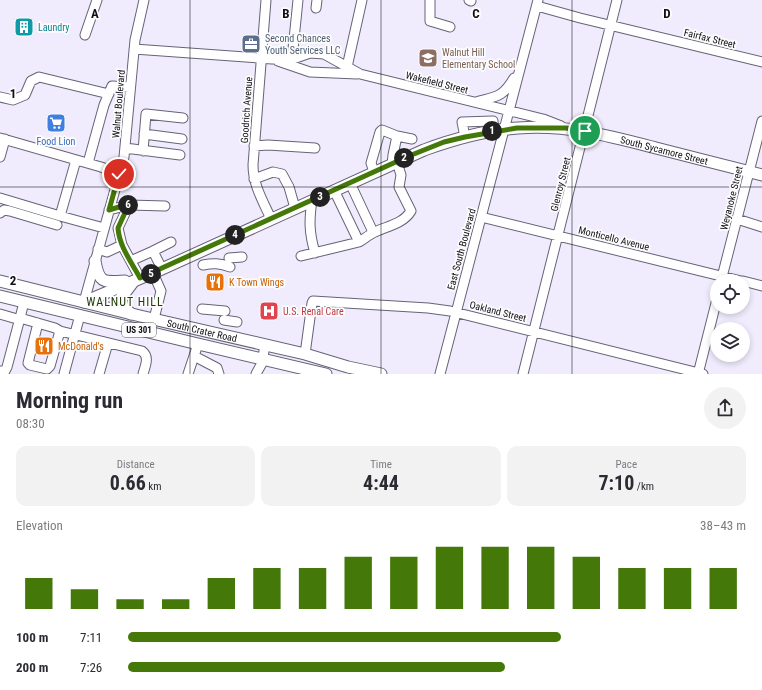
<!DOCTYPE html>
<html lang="en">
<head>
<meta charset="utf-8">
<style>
  :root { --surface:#fff; --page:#f2f2f3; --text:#2b2b33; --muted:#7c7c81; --accent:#44790a }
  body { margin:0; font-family:"Roboto Condensed",sans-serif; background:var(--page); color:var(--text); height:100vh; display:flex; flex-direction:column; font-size:15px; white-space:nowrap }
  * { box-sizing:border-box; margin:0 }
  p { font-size:13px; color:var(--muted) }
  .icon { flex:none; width:22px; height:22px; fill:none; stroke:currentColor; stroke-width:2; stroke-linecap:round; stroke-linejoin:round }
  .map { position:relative; height:374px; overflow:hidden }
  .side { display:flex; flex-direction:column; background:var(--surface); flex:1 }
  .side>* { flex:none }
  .controls { position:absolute; left:710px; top:274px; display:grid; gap:8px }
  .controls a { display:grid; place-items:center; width:40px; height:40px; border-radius:50%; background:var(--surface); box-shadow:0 2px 6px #0003; font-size:20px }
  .pin { position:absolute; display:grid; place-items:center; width:34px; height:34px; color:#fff; margin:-17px; border:2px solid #fff; border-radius:50%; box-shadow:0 1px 4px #0007 }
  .km { position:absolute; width:20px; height:20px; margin:-10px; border-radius:50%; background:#222; color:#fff; font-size:11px; line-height:20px; text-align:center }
  .round { display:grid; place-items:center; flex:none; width:42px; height:42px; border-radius:21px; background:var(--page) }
  .head { display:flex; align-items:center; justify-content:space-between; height:68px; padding:0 16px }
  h1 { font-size:22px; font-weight:700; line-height:30px }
  .stats { display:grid; grid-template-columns:repeat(3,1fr); gap:6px; height:68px; padding:4px 16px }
  .stats div { display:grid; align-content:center; border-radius:10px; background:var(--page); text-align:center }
  .stats b { font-size:20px; font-weight:700 }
  .stats small { font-size:11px; font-weight:400 }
  .stats p { font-size:11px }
  .chart { height:112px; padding:8px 16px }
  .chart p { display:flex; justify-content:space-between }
  .chart svg { width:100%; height:72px; margin-top:4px; stroke:var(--accent); stroke-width:6 }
  ul { padding:0 16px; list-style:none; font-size:13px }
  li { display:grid; grid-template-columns:64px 48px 1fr; align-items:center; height:30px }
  li i { height:10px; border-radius:5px; background:var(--accent) }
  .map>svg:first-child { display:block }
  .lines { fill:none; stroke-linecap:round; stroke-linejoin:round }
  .minor-casing { stroke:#676376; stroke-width:11 }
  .major-casing { stroke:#676376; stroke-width:13 }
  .minor { stroke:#fff; stroke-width:9 }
  .major { stroke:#fff; stroke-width:11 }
  .route-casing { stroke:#fff; stroke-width:8 }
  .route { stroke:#44790a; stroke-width:5 }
  .grid { fill:none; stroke:#100e16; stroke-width:1; stroke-opacity:0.55 }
  .labels { text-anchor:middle; stroke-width:3.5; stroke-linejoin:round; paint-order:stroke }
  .shield { fill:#fcfcfc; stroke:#57555b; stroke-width:1 }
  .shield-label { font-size:9px; font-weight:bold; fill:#100e16 }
  .culture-label { font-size:10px; fill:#0d838f; stroke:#fcfcfc; text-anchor:start }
  .service-label { font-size:10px; fill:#4e5e75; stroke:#fcfcfc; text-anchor:start }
  .street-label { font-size:10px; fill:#100e16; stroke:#fcfcfc }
  .education-label { font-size:10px; fill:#785e54; stroke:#fcfcfc; text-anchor:start }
  .shop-label { font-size:10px; fill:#366cbe; stroke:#fcfcfc }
  .food-label { font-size:10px; fill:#c56008; stroke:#fcfcfc; text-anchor:start }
  .health-label { font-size:10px; fill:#be3a42; stroke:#fcfcfc; text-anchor:start }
  .quarter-label { font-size:12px; letter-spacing:1px; fill:#203a09; stroke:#fcfcfc }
  .grid-label { font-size:13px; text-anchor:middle; font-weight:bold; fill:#100e16; stroke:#fcfcfc; stroke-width:3.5; stroke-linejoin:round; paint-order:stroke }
</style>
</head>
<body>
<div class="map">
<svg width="762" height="374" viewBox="0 0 762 374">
  <rect width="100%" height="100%" fill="#f0ecfe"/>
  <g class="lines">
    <g class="minor-casing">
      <path id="minor" d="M266 0 253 165C253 185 263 201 271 219
        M430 0V21L450 27
        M469 0 471 1
        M537 6 580 18 762 62
        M316 8 317 0
        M85 35 97 0
        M134 49 272 59H293L310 53 324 54 360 74 543 119 561 126
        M292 59 298 0
        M278 61 310 72 357 74
        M347 67 362 0
        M0 97 13 100 25 95 31 81 39 77 109 94
        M476 102C497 96 502 98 514 78
        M144 134 182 139
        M397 136 412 139
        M465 137 462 122 493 121 494 131
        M0 138 101 167 119 174
        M254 146 268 145 315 148
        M125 148 180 155
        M143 151 146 114 183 118
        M0 157 5 139
        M76 160 60 216 104 228
        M88 163 104 105 112 86 130 87
        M374 172 371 163 380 132 382 130 397 136 393 155 392 164
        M254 179 273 172 282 174 289 187 295 208
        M350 183 373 232
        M0 198 60 216
        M312 200C309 221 309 232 315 253
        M109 210 129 205 165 206
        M0 213 4 210 10 211 57 225
        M481 217 741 281
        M737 219 762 227
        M359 242C364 239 370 234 375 232 387 226 403 224 411 211L399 187 401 175 397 162
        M122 245 118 228 129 205
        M98 249 107 252 122 245 140 278
        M153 251 171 242
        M301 256 359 242 334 190
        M229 258 242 257
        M135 259 153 251 162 269
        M203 265C213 263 220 263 230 267
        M153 273 161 291 154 319
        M721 281 762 121
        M743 281 762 286
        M84 302 124 157 135 40 144 0
        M202 309 225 311
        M0 314 17 319 20 318 24 302
        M224 320 237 322
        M38 323 28 363 30 365 47 369 50 366 60 331
        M305 354 312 303 313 301 428 308 450 311 703 374
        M194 356 217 368 219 374
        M0 371H5L7 367 20 318 55 328 60 331 142 351C150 357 145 366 143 374
        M64 374 80 315
        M99 374 108 343
        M188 374 198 344
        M256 374 262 363 265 345
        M440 374 538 0
        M523 374 617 0
        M698 374 717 299"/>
    </g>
    <g class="major-casing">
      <g id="major">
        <path d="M95 261C99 284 104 282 125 281"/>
        <path id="s1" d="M0 281 140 316 305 354 348 367 381 374"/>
        <path d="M0 296 198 344 326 374"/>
        <path id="s2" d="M84 302 153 273 424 150C454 139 486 130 518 128 566 124 610 136 656 148 691 157 727 166 762 175"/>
        <path d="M131 314 123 307 121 298 133 282"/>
      </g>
    </g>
    <use href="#minor" class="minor"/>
    <use href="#major" class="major"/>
  </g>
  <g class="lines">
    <g class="route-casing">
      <path id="route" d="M119 174 109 210 129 204 118 228C119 246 132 263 140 278L356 180 409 156 444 142 465 137 517 128H566L585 131"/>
    </g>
    <use href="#route" class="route"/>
  </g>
  <path class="grid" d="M190 0V374M381 0V374M572 0V374M0 187H762"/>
  <defs>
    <g id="building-square" transform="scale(1)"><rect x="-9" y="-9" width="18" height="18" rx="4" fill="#0f9aa8" stroke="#fcfcfc"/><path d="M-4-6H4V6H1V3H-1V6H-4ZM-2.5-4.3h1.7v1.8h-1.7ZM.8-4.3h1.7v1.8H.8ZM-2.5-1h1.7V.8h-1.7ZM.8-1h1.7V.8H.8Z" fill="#fff"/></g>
    <g id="office-square" transform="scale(1)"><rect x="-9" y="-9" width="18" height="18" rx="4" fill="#5c6f8a" stroke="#fcfcfc"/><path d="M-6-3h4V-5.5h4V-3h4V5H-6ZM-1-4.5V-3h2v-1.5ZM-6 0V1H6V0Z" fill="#fff"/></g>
    <g id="school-square" transform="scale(1)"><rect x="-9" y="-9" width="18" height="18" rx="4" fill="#8d6e63" stroke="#fcfcfc"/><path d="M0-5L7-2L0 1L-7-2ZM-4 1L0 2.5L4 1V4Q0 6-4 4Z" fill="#fff"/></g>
    <g id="supermarket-square" transform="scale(1)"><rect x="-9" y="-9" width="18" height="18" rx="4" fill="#3f7fe0" stroke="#fcfcfc"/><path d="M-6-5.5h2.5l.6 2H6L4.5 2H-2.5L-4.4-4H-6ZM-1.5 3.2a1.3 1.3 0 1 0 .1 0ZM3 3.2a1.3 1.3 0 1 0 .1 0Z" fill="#fff"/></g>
    <g id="restaurant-square" transform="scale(1)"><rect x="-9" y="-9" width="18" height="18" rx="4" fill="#e8710a" stroke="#fcfcfc"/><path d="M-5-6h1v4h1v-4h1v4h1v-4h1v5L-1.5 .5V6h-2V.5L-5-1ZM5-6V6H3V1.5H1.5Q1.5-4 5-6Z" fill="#fff"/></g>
    <g id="hospital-square" transform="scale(1)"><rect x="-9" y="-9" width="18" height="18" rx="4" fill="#e0444e" stroke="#fcfcfc"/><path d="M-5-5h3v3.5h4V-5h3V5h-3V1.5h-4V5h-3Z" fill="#fff"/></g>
  </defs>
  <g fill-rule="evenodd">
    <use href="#building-square" x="24" y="27"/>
    <use href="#office-square" x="251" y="44"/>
    <use href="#school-square" x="428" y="58"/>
    <use href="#supermarket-square" x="56" y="123"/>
    <use href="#restaurant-square" x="215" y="282"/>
    <use href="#hospital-square" x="269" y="311"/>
    <use href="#restaurant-square" x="44" y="346"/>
  </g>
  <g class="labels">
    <rect class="shield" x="122" y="323" width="34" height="14" rx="3"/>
    <g class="shield-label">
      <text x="139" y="333">US 301</text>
    </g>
    <g class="culture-label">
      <text x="38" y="31">Laundry</text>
    </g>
    <g class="service-label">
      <text x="265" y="42">Second Chances<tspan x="265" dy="12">Youth Services LLC</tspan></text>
    </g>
    <g class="street-label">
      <text transform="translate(710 38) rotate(14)" y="4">Fairfax Street</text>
      <text transform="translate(437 82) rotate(14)" y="4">Wakefield Street</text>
      <text transform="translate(118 104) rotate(-85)" y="4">Walnut Boulevard</text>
      <text transform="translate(246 110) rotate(-86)" y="4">Goodrich Avenue</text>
      <text dy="4" stroke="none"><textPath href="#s2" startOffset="618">South Sycamore Street</textPath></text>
      <text transform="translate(560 184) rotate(-76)" y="4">Glenroy Street</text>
      <text transform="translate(731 198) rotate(-76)" y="4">Weyanoke Street</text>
      <text transform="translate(614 238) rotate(14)" y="4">Monticello Avenue</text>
      <text transform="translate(461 249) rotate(-75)" y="4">East South Boulevard</text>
      <text transform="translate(498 311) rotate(14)" y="4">Oakland Street</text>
      <text dy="4" stroke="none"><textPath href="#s1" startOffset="208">South Crater Road</textPath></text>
    </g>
    <g class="education-label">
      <text x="442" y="56">Walnut Hill<tspan x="442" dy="12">Elementary School</tspan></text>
    </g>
    <g class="shop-label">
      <text x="56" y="145">Food Lion</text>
    </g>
    <g class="food-label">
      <text x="229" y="286">K Town Wings</text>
      <text x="58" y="350">McDonald's</text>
    </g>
    <g class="health-label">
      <text x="283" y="315">U.S. Renal Care</text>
    </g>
    <g class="quarter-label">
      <text x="125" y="306">WALNUT HILL</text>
    </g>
  </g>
  <g class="grid-label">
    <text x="95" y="18">A</text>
    <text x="286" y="18">B</text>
    <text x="476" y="18">C</text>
    <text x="667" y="18">D</text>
    <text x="13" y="98">1</text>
    <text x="13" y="285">2</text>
  </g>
</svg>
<div class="controls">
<a><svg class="icon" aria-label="locate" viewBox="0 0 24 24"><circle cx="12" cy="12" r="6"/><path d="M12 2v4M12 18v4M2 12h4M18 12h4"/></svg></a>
<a><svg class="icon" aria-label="layers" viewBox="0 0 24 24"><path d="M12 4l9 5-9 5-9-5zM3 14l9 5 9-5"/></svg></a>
</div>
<div class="pin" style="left:585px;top:131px;background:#1e9e55"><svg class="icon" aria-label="arrive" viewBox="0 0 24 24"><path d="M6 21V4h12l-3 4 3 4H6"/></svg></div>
<div class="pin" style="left:119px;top:174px;background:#d93025"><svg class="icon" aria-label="check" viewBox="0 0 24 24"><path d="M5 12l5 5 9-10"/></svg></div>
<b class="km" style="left:492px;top:131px">1</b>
<b class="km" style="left:404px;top:158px">2</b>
<b class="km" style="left:320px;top:197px">3</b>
<b class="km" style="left:235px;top:235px">4</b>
<b class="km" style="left:151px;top:274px">5</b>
<b class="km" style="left:128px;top:205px">6</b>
</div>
<section class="side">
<div class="head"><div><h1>Morning run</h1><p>08:30</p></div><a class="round"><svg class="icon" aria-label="share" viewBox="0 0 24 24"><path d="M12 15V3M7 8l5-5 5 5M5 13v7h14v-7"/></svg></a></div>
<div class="stats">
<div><p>Distance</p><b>0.66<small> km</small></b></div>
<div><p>Time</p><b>4:44</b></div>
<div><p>Pace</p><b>7:10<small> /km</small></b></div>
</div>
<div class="chart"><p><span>Elevation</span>38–43 m</p>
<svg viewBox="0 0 160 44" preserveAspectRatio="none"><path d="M5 44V25M15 44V32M25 44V38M35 44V38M45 44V25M55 44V19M65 44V19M75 44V12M85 44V12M95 44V6M105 44V6M115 44V6M125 44V12M135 44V19M145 44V19M155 44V19"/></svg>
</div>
<ul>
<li><b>100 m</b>7:11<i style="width:70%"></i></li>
<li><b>200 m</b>7:26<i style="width:61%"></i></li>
</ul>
</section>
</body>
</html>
